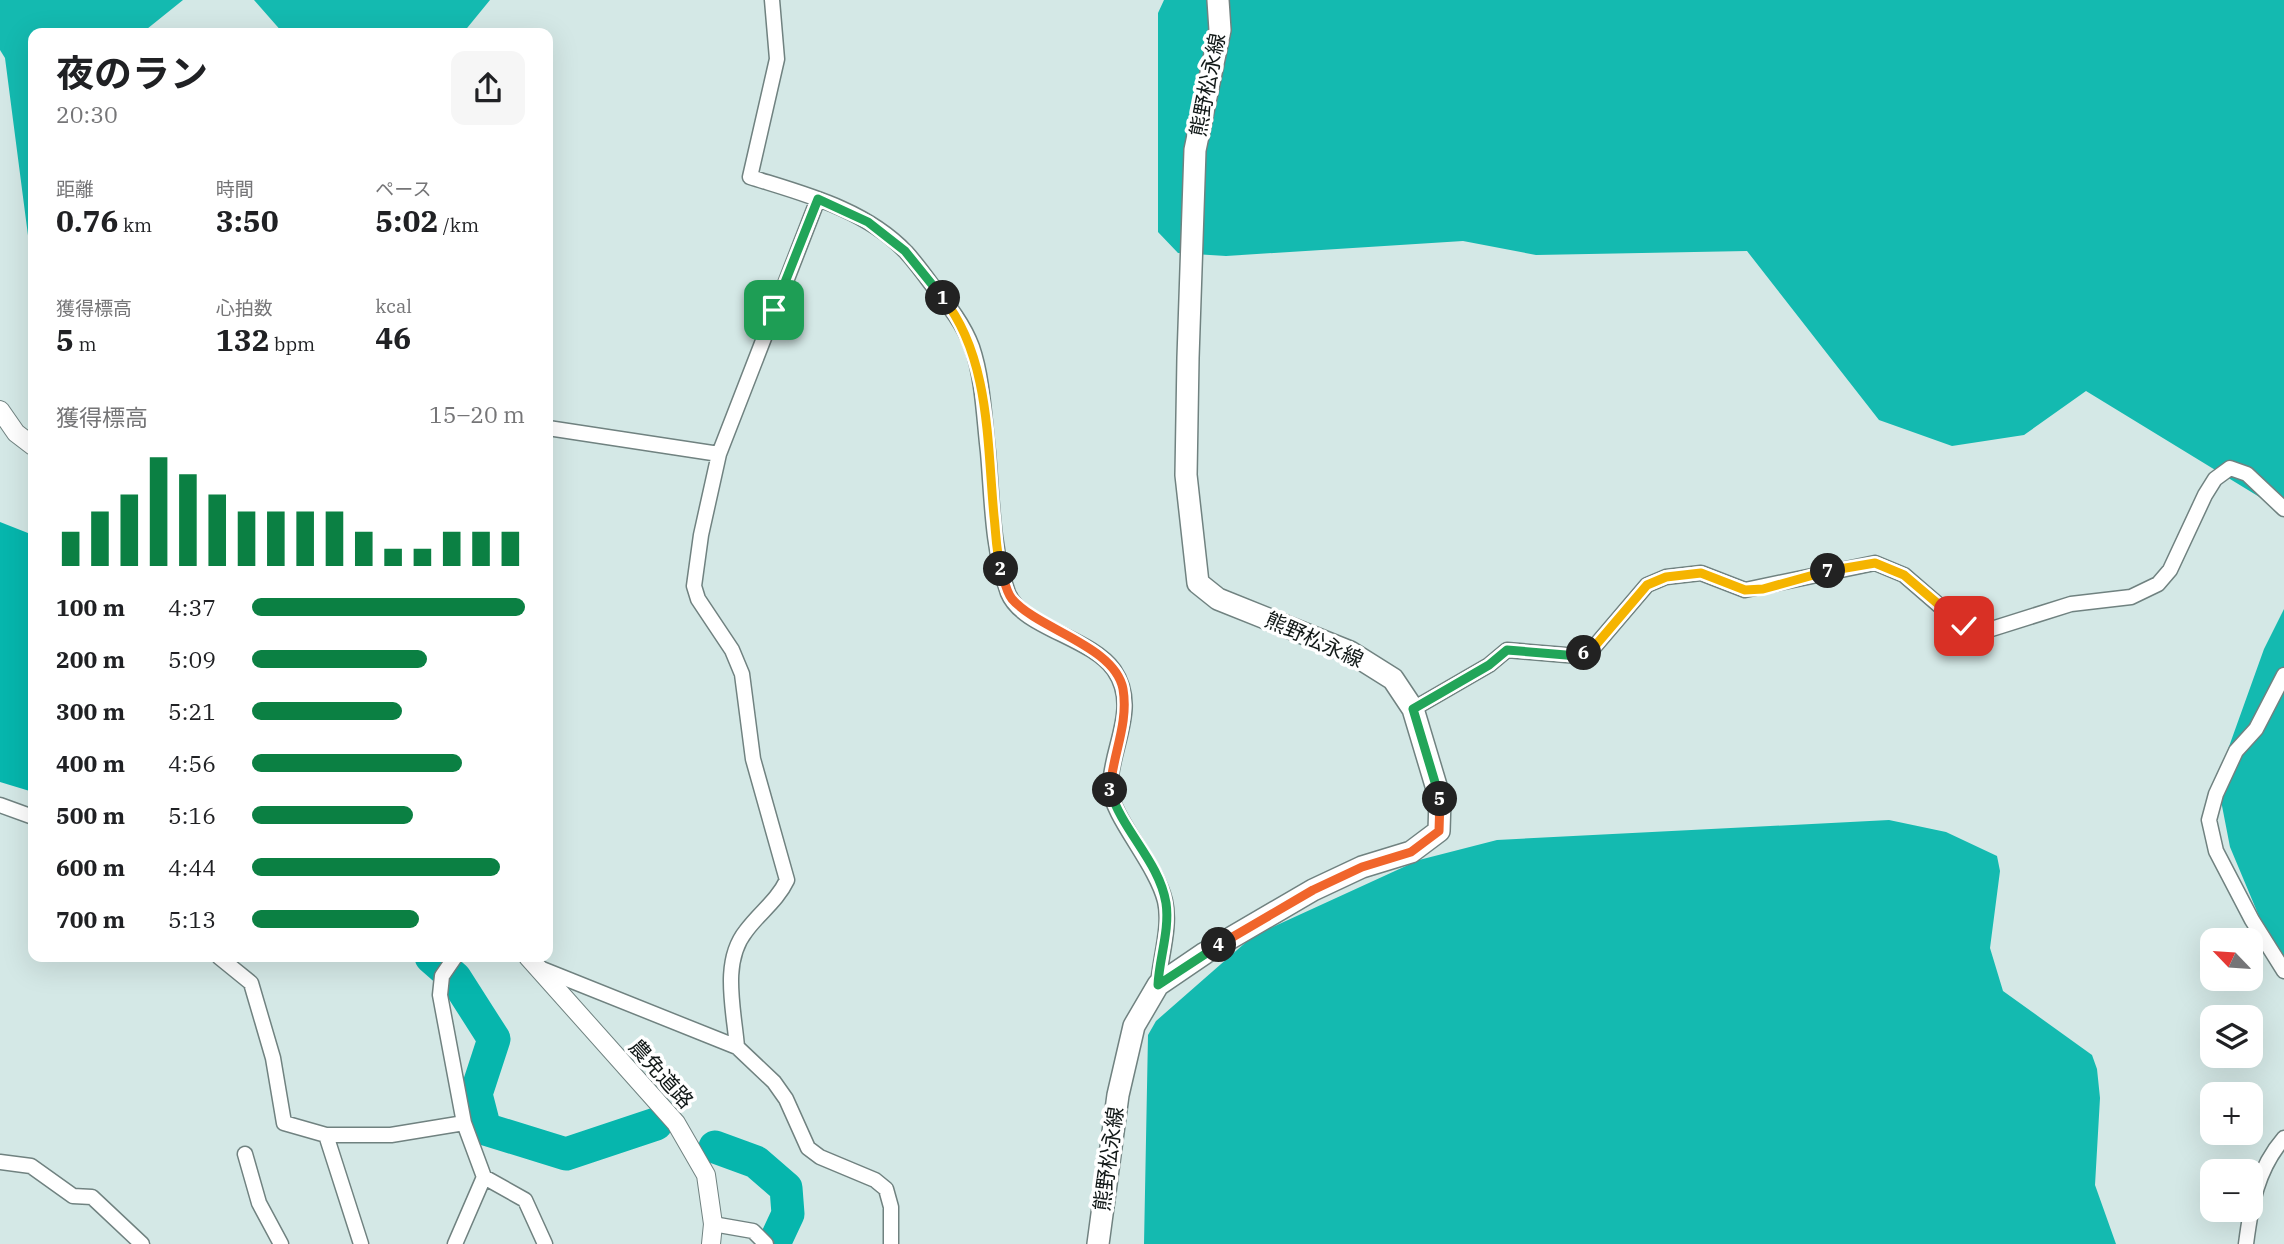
<!DOCTYPE html>
<html lang="ja">
<head>
<meta charset="utf-8">
<style>
  :root { --surface:#fff; --page:#f6f6f6; --text:#202124; --muted:#757577; --accent:#0b8043 }
  body { margin:0; font-family:"IBM Plex Serif","Noto Sans JP",serif; background:var(--page); color:var(--text); height:100vh; display:flex; flex-direction:column; font-size:26px; white-space:nowrap }
  * { box-sizing:border-box; margin:0 }
  p { font-size:23px; color:var(--muted) }
  .icon { flex:none; width:38px; height:38px; fill:none; stroke:currentColor; stroke-width:2; stroke-linecap:round; stroke-linejoin:round }
  .map { position:relative; flex:1; overflow:hidden }
  .drawer { position:absolute; left:28px; top:28px; width:525px; height:934px; display:flex; flex-direction:column; background:var(--surface); border-radius:14px; box-shadow:0 7px 28px #0002 }
  .drawer>* { flex:none }
  .needle { width:46px; rotate:295deg }
  .controls { position:absolute; left:2200px; top:928px; display:grid; gap:14px }
  .controls a { display:grid; place-items:center; width:63px; height:63px; border-radius:14px; background:var(--surface); box-shadow:0 7px 28px #0002; font-size:35px }
  .pin { position:absolute; display:grid; place-items:center; width:60px; height:60px; color:#fff; margin:-30px; border-radius:14px; box-shadow:0 4px 10px #0006 }
  .km { position:absolute; width:35px; height:35px; margin:-18px; border-radius:50%; background:#222; color:#fff; font-size:19px; line-height:35px; text-align:center }
  .round { display:grid; place-items:center; flex:none; width:74px; height:74px; border-radius:14px; background:var(--page) }
  .overview { display:flex; align-items:center; justify-content:space-between; height:119px; padding:0 28px }
  h1 { font-size:38px; font-weight:700; line-height:52px }
  .figures { display:grid; grid-template-columns:repeat(3,1fr); gap:10px; height:119px; padding:7px 28px }
  .figures div { display:grid; align-content:center }
  .figures b { font-size:30px; font-weight:700 }
  .figures small { font-size:19px; font-weight:400 }
  .figures p { font-size:19px }
  .chart { height:196px; padding:14px 28px }
  .chart p { display:flex; justify-content:space-between }
  .chart svg { width:100%; height:126px; margin-top:7px; stroke:var(--accent); stroke-width:6 }
  ul { padding:0 28px; list-style:none; font-size:23px }
  li { display:grid; grid-template-columns:112px 84px 1fr; align-items:center; height:52px }
  li i { height:18px; border-radius:9px; background:var(--accent) }
  .map>svg:first-child { display:block }
  .forest { fill:#14bab0 }
  .water { fill:#06b6ad }
  .lines { fill:none; stroke-linecap:round; stroke-linejoin:round }
  .river { stroke:#06b6ad; stroke-width:33 }
  .minor-casing { stroke:#708280; stroke-width:17 }
  .tertiary-casing { stroke:#708280; stroke-width:20 }
  .secondary-casing { stroke:#708280; stroke-width:24 }
  .minor { stroke:#fff; stroke-width:14 }
  .tertiary { stroke:#fff; stroke-width:18 }
  .secondary { stroke:#fff; stroke-width:21 }
  .split-1-casing { stroke:#fff; stroke-width:14 }
  .split-2-casing { stroke:#fff; stroke-width:14 }
  .split-3-casing { stroke:#fff; stroke-width:14 }
  .split-4-casing { stroke:#fff; stroke-width:14 }
  .split-5-casing { stroke:#fff; stroke-width:14 }
  .split-6-casing { stroke:#fff; stroke-width:14 }
  .split-7-casing { stroke:#fff; stroke-width:14 }
  .split-8-casing { stroke:#fff; stroke-width:14 }
  .split-1 { stroke:#22a559; stroke-width:9 }
  .split-2 { stroke:#f5b400; stroke-width:9 }
  .split-3 { stroke:#f0652b; stroke-width:9 }
  .split-4 { stroke:#22a559; stroke-width:9 }
  .split-5 { stroke:#f0652b; stroke-width:9 }
  .split-6 { stroke:#22a559; stroke-width:9 }
  .split-7 { stroke:#f5b400; stroke-width:9 }
  .split-8 { stroke:#f5b400; stroke-width:9 }
  .labels { text-anchor:middle; stroke-width:7; stroke-linejoin:round; paint-order:stroke }
  .street-label { font-size:21px; fill:#111817; stroke:#fff }
</style>
</head>
<body>
<div class="map">
<svg width="2284" height="1244" viewBox="0 0 2284 1244">
  <rect width="100%" height="100%" fill="#d4e8e6"/>
  <path class="forest" d="M0 0H183L142 33H33V274L5 58 0 50Z
    M254 0H490L463 33H283Z
    M1164 0H2284V512L2086 391 2024 435 1952 446 1879 420 1747 251 1536 255 1463 241 1226 256 1178 253 1158 232V13Z
    M2284 609V959L2274 952 2230 847 2217 780 2264 649Z
    M1889 820 1946 832 1997 856 2000 871 1990 948 2003 991 2092 1055 2097 1069 2100 1098 2095 1185 2116 1244H1144L1148 1035 1156 1021 1253 936 1419 860 1497 840Z"/>
  <path class="water" d="M0 522 33 535V792L0 782Z"/>
  <g class="lines">
    <path class="river" d="M431 957 455 978 494 1039 476 1094 485 1129 566 1154 656 1124
      M715 1147 756 1162 786 1188 788 1214 774 1244"/>
    <g class="minor-casing">
      <path id="minor" d="M772 0 777 59 750 177C804 194 865 209 906 252 915 262 924 274 932 285 948 305 963 323 972 347 983 379 984 419 988 452 992 498 992 549 1008 593 1022 628 1091 637 1114 670 1140 708 1110 748 1110 788 1111 816 1156 864 1165 901 1171 927 1160 958 1158 985
        M548 428 719 454
        M2284 675 2256 729 2236 751 2216 794 2209 820 2216 851 2252 920 2284 971
        M1413 709 1489 665 1507 650 1578 656 1595 646 1647 585 1666 577 1701 573 1745 590 1875 563 1904 575 1963 626 1982 632 2071 604 2131 597 2158 584 2170 570 2205 495 2215 479 2230 468 2247 474 2284 509
        M0 805 33 817
        M219 957 251 983 273 1058 284 1123 326 1135 361 1244
        M455 957 442 976 440 995 464 1123 484 1177 525 1200 545 1244
        M537 967 737 1047 774 1082 786 1099 808 1148 820 1157 875 1180 886 1189 891 1207V1244
        M737 1047C734 1010 721 962 746 931 760 912 777 901 787 880L753 759 742 674 732 650 698 599 694 586 701 535 719 454 818 199
        M326 1135H391L464 1123
        M245 1154 259 1203 281 1244
        M0 1162 31 1166 73 1196 92 1197 142 1244
        M713 1224 753 1231 766 1244
        M455 1244 484 1177
        M2246 1244C2251 1205 2257 1169 2284 1138"/>
    </g>
    <g class="tertiary-casing">
      <path id="tertiary" d="M0 410 16 433 33 446
        M528 957 676 1123 706 1175 713 1224 711 1244"/>
    </g>
    <g class="secondary-casing">
      <path id="secondary" d="M1098 1244 1118 1095 1134 1026 1158 985 1205 953 1313 890 1362 867 1411 852 1439 831 1440 799 1413 709 1393 679 1350 652 1218 599 1198 583 1186 475 1188 358 1195 150 1220 30 1218 0"/>
    </g>
    <use href="#minor" class="minor"/>
    <use href="#tertiary" class="tertiary"/>
    <use href="#secondary" class="secondary"/>
  </g>
  <g class="lines">
    <g class="split-1-casing">
      <path id="split-1" d="M774 310 818 199 868 222 905 251 943 298"/>
    </g>
    <g class="split-2-casing">
      <path id="split-2" d="M943 298C990 357 987 443 994 516 996 533 996 552 1001 569"/>
    </g>
    <g class="split-3-casing">
      <path id="split-3" d="M1001 569C1004 579 1006 592 1012 599 1039 630 1115 646 1123 689 1129 724 1112 756 1110 790"/>
    </g>
    <g class="split-4-casing">
      <path id="split-4" d="M1110 790C1122 831 1159 861 1166 903 1170 930 1159 959 1158 985L1219 945"/>
    </g>
    <g class="split-5-casing">
      <path id="split-5" d="M1219 945 1313 890 1362 867 1411 852 1439 831 1440 799"/>
    </g>
    <g class="split-6-casing">
      <path id="split-6" d="M1440 799 1413 709 1489 665 1507 650 1578 656 1584 653"/>
    </g>
    <g class="split-7-casing">
      <path id="split-7" d="M1584 653 1595 646 1647 585 1666 577 1701 573 1745 590 1763 589 1828 571"/>
    </g>
    <g class="split-8-casing">
      <path id="split-8" d="M1828 571 1875 563 1904 575 1964 626"/>
    </g>
    <use href="#split-1" class="split-1"/>
    <use href="#split-2" class="split-2"/>
    <use href="#split-3" class="split-3"/>
    <use href="#split-4" class="split-4"/>
    <use href="#split-5" class="split-5"/>
    <use href="#split-6" class="split-6"/>
    <use href="#split-7" class="split-7"/>
    <use href="#split-8" class="split-8"/>
  </g>
  <g class="labels">
    <g class="street-label">
      <text transform="translate(1208 85) rotate(-79)" y="7">熊野松永線</text>
      <text transform="translate(1314 640) rotate(24)" y="7">熊野松永線</text>
      <text transform="translate(661 1074) rotate(48)" y="7">農免道路</text>
      <text transform="translate(1109 1159) rotate(-82)" y="7">熊野松永線</text>
    </g>
  </g>
</svg>
<div class="controls">
<a><svg class="needle" viewBox="-14 -14 28 28"><path d="M0-13l5 13h-10z" fill="#e53935"/><path d="M0 13l5-13h-10z" fill="#757577"/></svg></a>
<a><svg class="icon" aria-label="layers" viewBox="0 0 24 24"><path d="M12 4l9 5-9 5-9-5zM3 14l9 5 9-5"/></svg></a>
<a>+</a>
<a>−</a>
</div>
<div class="pin" style="left:774px;top:310px;background:#1e9e55"><svg class="icon" aria-label="arrive" viewBox="0 0 24 24"><path d="M6 21V4h12l-3 4 3 4H6"/></svg></div>
<div class="pin" style="left:1964px;top:626px;background:#d93025"><svg class="icon" aria-label="check" viewBox="0 0 24 24"><path d="M5 12l5 5 9-10"/></svg></div>
<b class="km" style="left:943px;top:298px">1</b>
<b class="km" style="left:1001px;top:569px">2</b>
<b class="km" style="left:1110px;top:790px">3</b>
<b class="km" style="left:1219px;top:945px">4</b>
<b class="km" style="left:1440px;top:799px">5</b>
<b class="km" style="left:1584px;top:653px">6</b>
<b class="km" style="left:1828px;top:571px">7</b>
<section class="drawer">
<div class="overview"><div><h1>夜のラン</h1><p>20:30</p></div><a class="round"><svg class="icon" aria-label="share" viewBox="0 0 24 24"><path d="M12 15V3M7 8l5-5 5 5M5 13v7h14v-7"/></svg></a></div>
<div class="figures">
<div><p>距離</p><b>0.76<small> km</small></b></div>
<div><p>時間</p><b>3:50</b></div>
<div><p>ペース</p><b>5:02<small> /km</small></b></div>
</div>
<div class="figures">
<div><p>獲得標高</p><b>5<small> m</small></b></div>
<div><p>心拍数</p><b>132<small> bpm</small></b></div>
<div><p>kcal</p><b>46</b></div>
</div>
<div class="chart"><p><span>獲得標高</span>15–20 m</p>
<svg viewBox="0 0 160 44" preserveAspectRatio="none"><path d="M5 44V32M15 44V25M25 44V19M35 44V6M45 44V12M55 44V19M65 44V25M75 44V25M85 44V25M95 44V25M105 44V32M115 44V38M125 44V38M135 44V32M145 44V32M155 44V32"/></svg>
</div>
<ul>
<li><b>100 m</b>4:37<i style="width:100%"></i></li>
<li><b>200 m</b>5:09<i style="width:64%"></i></li>
<li><b>300 m</b>5:21<i style="width:55%"></i></li>
<li><b>400 m</b>4:56<i style="width:77%"></i></li>
<li><b>500 m</b>5:16<i style="width:59%"></i></li>
<li><b>600 m</b>4:44<i style="width:91%"></i></li>
<li><b>700 m</b>5:13<i style="width:61%"></i></li>
</ul>
</section>
</div>
</body>
</html>
